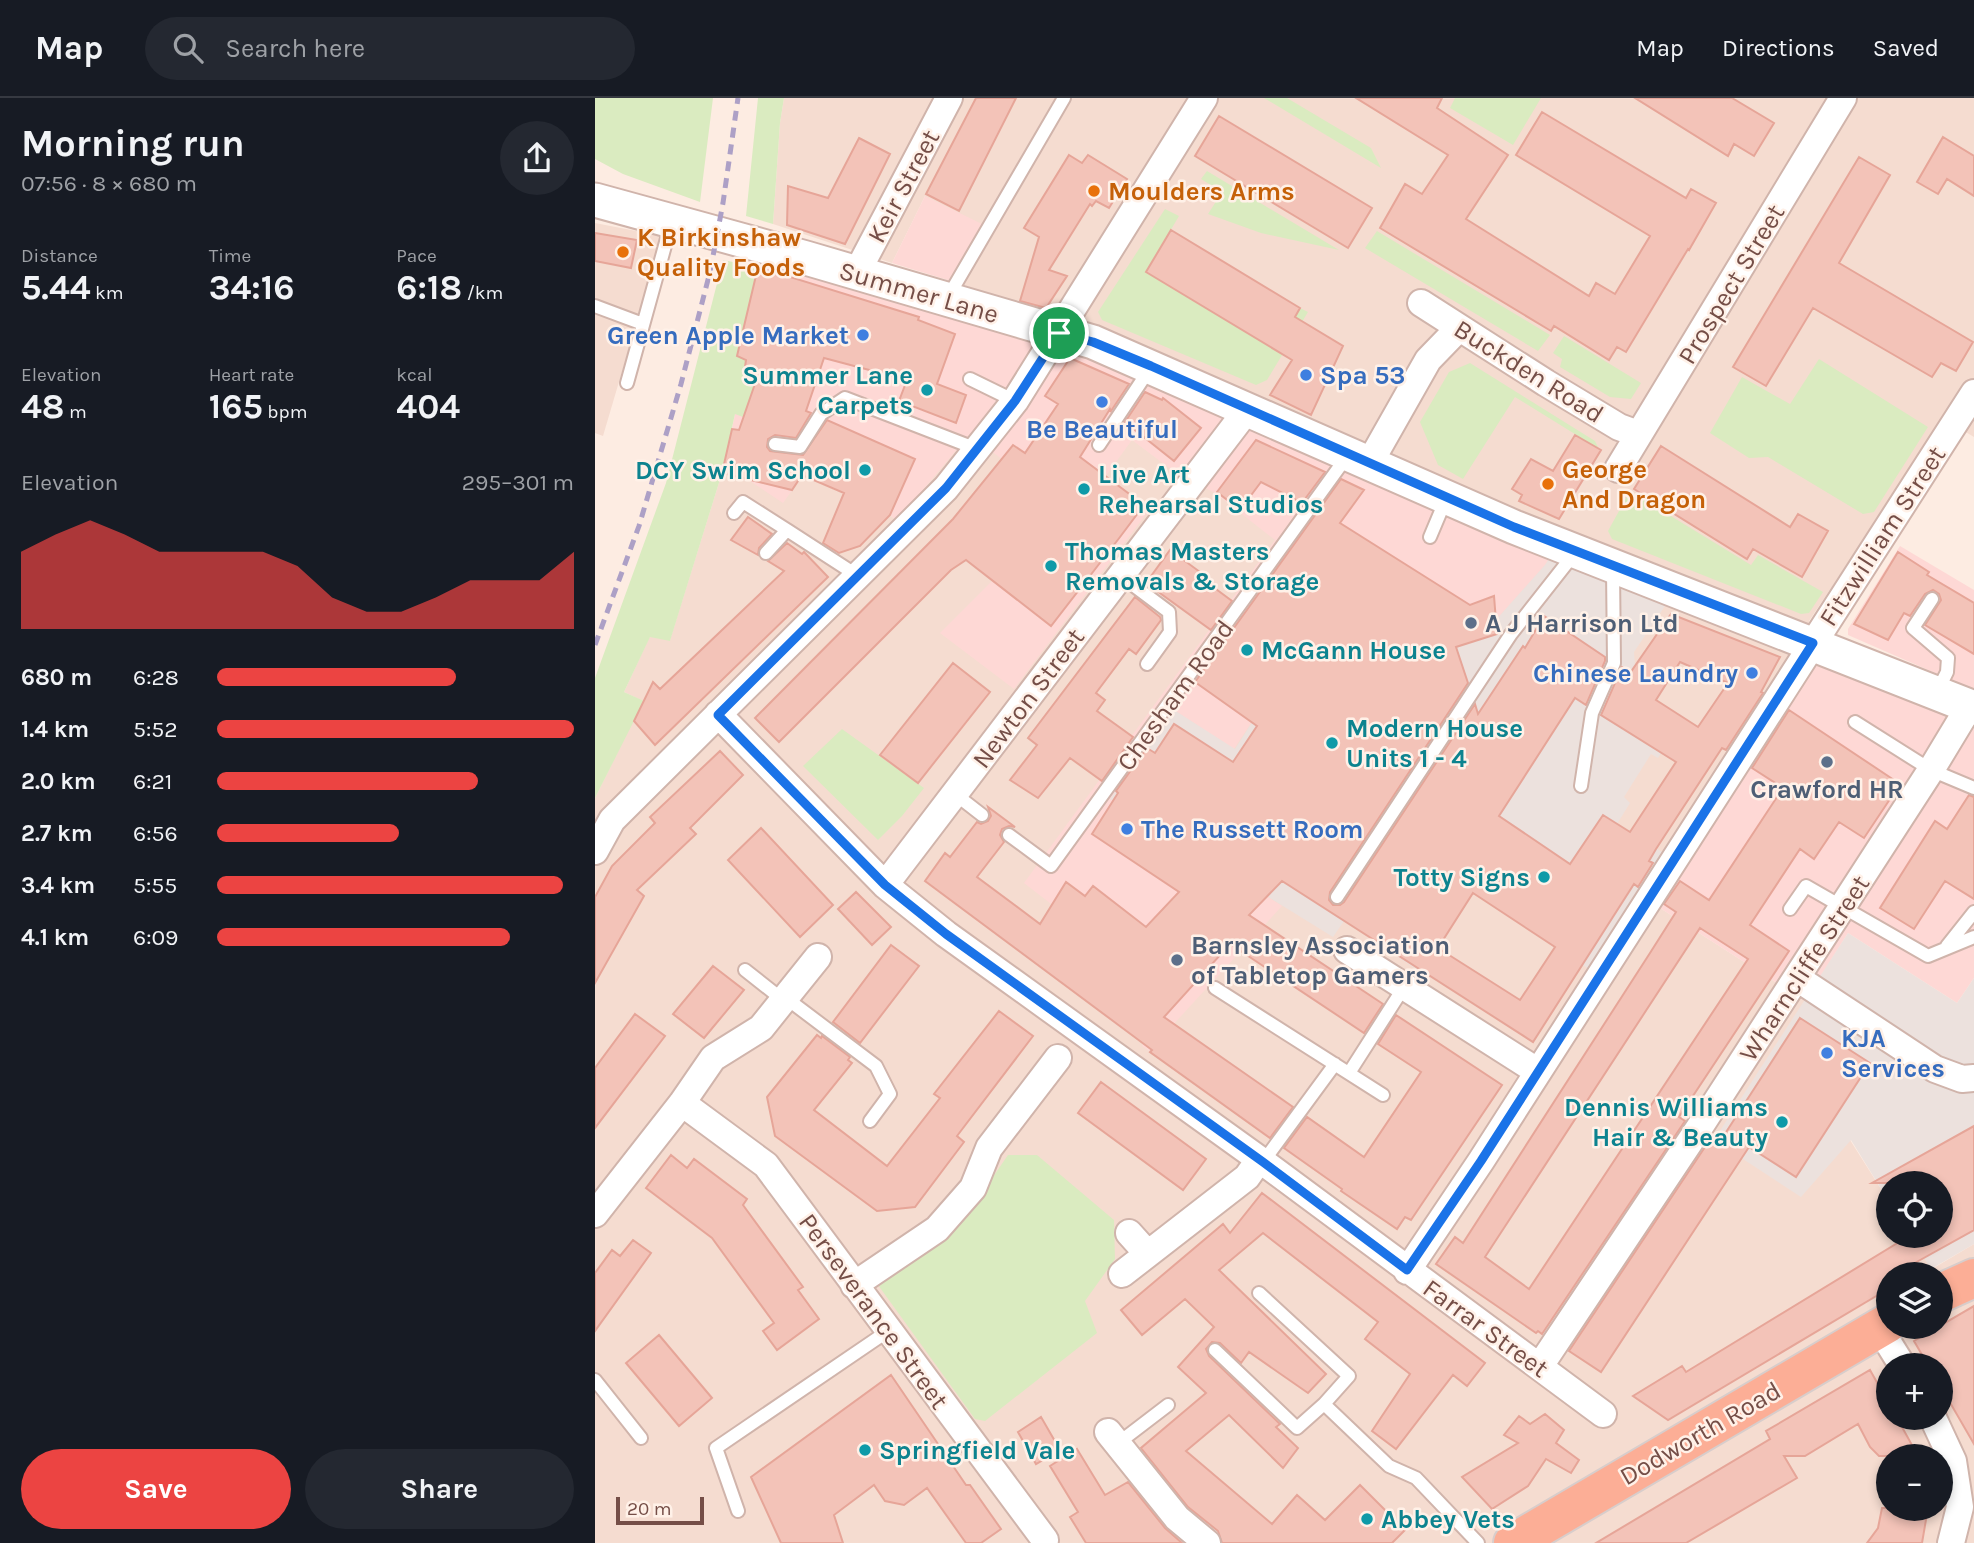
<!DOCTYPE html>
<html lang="en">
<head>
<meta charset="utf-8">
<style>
  :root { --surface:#171b24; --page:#242831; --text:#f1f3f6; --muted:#9ea1a6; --line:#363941; --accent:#ec4442 }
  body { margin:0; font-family:Karla,sans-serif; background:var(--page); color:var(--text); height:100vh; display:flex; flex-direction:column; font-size:26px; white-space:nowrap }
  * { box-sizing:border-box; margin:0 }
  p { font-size:23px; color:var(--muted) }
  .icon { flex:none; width:38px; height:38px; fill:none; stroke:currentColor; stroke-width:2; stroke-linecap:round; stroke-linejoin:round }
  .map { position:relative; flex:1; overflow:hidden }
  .panel { display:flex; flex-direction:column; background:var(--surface); width:595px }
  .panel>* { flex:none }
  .controls { position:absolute; left:1281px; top:1073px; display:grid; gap:14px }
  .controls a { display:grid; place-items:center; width:77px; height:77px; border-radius:50%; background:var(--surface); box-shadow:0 4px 10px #0003; font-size:35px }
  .scale { position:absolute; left:21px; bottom:18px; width:88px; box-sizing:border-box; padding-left:7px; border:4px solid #754e47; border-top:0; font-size:19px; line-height:24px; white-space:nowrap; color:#754e47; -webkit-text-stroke:5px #fff1e8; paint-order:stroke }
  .pin { position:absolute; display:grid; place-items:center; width:60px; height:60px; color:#fff; margin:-30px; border:4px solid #fff; border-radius:50%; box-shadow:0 2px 7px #0007 }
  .round { display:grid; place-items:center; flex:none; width:74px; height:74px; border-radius:37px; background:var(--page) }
  .summary { display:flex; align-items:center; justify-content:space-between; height:119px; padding:0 21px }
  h1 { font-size:38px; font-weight:700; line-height:52px }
  .metrics { display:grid; grid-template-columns:repeat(3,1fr); gap:10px; height:119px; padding:7px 21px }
  .metrics div { display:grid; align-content:center }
  .metrics b { font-size:35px; font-weight:700 }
  .metrics small { font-size:19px; font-weight:400 }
  .metrics p { font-size:19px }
  .chart { height:196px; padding:14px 21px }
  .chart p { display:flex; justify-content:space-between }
  .chart svg { width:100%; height:126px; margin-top:7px; fill:var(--accent); opacity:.7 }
  .cta { display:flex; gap:14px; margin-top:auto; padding:14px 21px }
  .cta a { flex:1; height:80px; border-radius:42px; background:var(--accent); color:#fff; font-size:28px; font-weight:700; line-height:80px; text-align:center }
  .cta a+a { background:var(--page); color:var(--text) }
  ul { padding:0 21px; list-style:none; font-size:23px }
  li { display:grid; grid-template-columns:112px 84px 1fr; align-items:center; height:52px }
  li i { height:18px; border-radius:9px; background:var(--accent) }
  header { display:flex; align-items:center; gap:42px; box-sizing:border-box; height:98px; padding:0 35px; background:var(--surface); border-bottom:2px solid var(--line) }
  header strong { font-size:33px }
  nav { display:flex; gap:38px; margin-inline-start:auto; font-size:24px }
  .search { width:490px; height:63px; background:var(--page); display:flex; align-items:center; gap:18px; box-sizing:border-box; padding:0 24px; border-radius:38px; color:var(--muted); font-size:26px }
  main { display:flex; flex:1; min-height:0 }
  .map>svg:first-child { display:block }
  .residential { fill:#f5dcd0; fill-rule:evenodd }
  .commercial { fill:#fed8d5 }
  .industrial { fill:#ece1dd }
  .green { fill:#daebc0 }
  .building { fill:#f3c3b8; stroke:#e6a598; stroke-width:2; fill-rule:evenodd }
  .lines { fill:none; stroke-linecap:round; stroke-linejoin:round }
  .service-casing { stroke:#d0b4ab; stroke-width:16 }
  .minor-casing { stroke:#d0b4ab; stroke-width:30 }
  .tertiary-casing { stroke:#d0b4ab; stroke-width:37 }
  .trunk-casing { stroke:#d8cdcb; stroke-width:42 }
  .service { stroke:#fff; stroke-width:12 }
  .minor { stroke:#fff; stroke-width:26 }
  .tertiary { stroke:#fff; stroke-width:33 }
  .trunk { stroke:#fcae96; stroke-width:38 }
  .rail { stroke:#ada0c6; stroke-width:5; stroke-dasharray:10 7; stroke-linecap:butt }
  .route-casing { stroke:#fff; stroke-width:14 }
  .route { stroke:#1a73e8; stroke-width:9 }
  .food-dot { fill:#e8710a; stroke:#fff1e8; stroke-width:2.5 }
  .shop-dot { fill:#3f7fe0; stroke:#fff1e8; stroke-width:2.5 }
  .culture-dot { fill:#0f9aa8; stroke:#fff1e8; stroke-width:2.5 }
  .service-dot { fill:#5c6f8a; stroke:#fff1e8; stroke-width:2.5 }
  .labels { text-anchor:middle; stroke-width:5; stroke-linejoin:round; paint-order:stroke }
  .street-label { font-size:26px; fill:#754e47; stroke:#fff1e8 }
  .food-label { font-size:26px; font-weight:bold; fill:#c56008; stroke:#fff1e8; text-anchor:start }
  .shop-label { font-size:26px; font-weight:bold; fill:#366cbe; stroke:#fff1e8; text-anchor:start }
  .culture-label { font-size:26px; font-weight:bold; fill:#0d838f; stroke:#fff1e8; text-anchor:start }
  .service-label { font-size:26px; font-weight:bold; fill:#4e5e75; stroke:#fff1e8; text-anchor:start }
</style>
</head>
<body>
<header>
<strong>Map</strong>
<div class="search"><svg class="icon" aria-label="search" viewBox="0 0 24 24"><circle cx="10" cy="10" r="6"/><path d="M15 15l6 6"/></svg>Search here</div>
<nav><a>Map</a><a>Directions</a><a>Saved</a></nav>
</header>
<main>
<section class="panel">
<div class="summary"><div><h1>Morning run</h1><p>07:56 · 8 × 680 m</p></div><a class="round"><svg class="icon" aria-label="share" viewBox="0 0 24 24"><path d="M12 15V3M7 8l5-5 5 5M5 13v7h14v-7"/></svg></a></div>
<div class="metrics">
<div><p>Distance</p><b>5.44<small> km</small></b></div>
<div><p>Time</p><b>34:16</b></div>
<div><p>Pace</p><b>6:18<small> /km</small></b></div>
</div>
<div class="metrics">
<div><p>Elevation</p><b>48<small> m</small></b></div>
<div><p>Heart rate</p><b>165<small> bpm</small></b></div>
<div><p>kcal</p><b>404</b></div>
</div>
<div class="chart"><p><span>Elevation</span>295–301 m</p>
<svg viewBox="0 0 160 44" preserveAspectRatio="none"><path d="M0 44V17L10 11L20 6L30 11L40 17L50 17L60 17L70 17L80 22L90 33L100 38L110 38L120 33L130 27L140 27L150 27L160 17V44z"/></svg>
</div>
<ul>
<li><b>680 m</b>6:28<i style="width:67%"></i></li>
<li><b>1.4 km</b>5:52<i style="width:100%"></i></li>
<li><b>2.0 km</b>6:21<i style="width:73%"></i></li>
<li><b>2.7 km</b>6:56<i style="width:51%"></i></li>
<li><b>3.4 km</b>5:55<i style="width:97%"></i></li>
<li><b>4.1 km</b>6:09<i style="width:82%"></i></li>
</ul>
<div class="cta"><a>Save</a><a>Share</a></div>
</section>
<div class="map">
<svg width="1379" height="1445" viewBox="0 0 1379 1445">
  <rect width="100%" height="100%" fill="#fdece2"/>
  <path class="residential" d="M189 0H1379V339L1349 321 1214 523 1219 564 1065 810 1210 903 1120 1042H1255L1293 1102V1138H1315L1337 1171 1379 1146V1445H0V700L48 603 29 594 55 538 75 542 127 375 152 381 167 390 207 377 295 417 302 423 374 336 401 355 478 223 356 183 330 98 297 165 178 126 185 25ZM1293 1176H1346V1228H1293ZM1293 1267H1346V1320H1293ZM1293 1358H1346V1410H1293Z
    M0 125 67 138 8 338 0 335Z"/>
  <path class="commercial" d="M330 98 389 127 356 183 297 165Z
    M165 161 475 249 955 459 950 467 883 542 668 607 639 651 579 612 638 776 687 808 554 953 547 948 573 896 429 785 680 442 620 395 581 375 537 342 510 379 555 411 419 591 345 535 397 483 456 407 407 361 374 337 302 423 295 417 208 377 188 405 152 381 127 375 149 276 151 262 142 258Z
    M1305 448 1379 492V592L1253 537V531Z
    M1219 564 1379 628V880L1362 905 1253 835 1210 903 1065 810Z"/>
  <path class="industrial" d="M955 459 1070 508 1039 554 1040 567 1071 586 1061 603 1089 620 1063 660 1056 656 1029 699 1035 705 1022 726 1072 757 997 873 878 795 827 875 749 823 738 839 515 701 579 612 640 651 668 607 883 542 950 467Z
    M1253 835 1362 905 1379 880V1146L1336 1171 1315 1138H1346V1085H1293V1102L1256 1042 1206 1099 1119 1042Z"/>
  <path class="green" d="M0 0H118L105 104 28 76 0 61Z
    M163 0H189L185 25 178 126 151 118Z
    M669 0H692L776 50 786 70Z
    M860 0H946L918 47 855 10Z
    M612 73 744 152 666 135 613 116 627 94 606 81Z
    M570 111 584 118 551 174 680 251 705 210 713 214 672 282 661 287 507 222 503 214Z
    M782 133 955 237 943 253 770 150Z
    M128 162 163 169 142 258 151 262 149 276 162 280 148 319 140 316 127 375 75 543 55 539 29 594 49 603 0 700V580L71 385Z
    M969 238 1046 285 1036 301 1015 299 965 269 967 261 958 255Z
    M1224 261 1333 329 1279 414 1268 416 1173 359 1154 360 1115 335 1147 279 1195 306Z
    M875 265 1000 343 1004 351 920 299 868 381 843 367 825 324 854 274Z
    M1035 393 1156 467 1163 457 1228 494 1214 515 1206 516 1017 441 1013 433Z
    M247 631 329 690 307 718 283 742 208 668Z
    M413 1057H442L519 1122 520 1161 490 1203 502 1235 390 1323 380 1321 283 1187 352 1137 380 1105Z"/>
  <path class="building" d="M381 0H421L364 113 331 96Z
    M761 0H847L842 10 913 57 871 121 994 198 1001 185 1020 196 1055 138 921 57 947 14 1091 100 1096 91 1121 105 1094 152 1093 151 1031 254 1022 249 1014 262 959 228 956 233 785 130 810 86 827 96 853 57Z
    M1040 0H1137L1179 25 1159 58 1139 46 1133 58Z
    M624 18 777 110 753 150 600 58Z
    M1348 39 1379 58V98L1352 81 1343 96 1322 84Z
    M264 40 295 56 250 146 192 127 193 88 233 100Z
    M474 57 487 65 493 57 532 81 514 110 501 103 497 108 495 106 454 172 472 178 451 210 425 203 444 139 429 130Z
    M1264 59 1295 77 1244 165 1378 244 1361 273 1346 265 1337 279 1218 210 1171 288 1138 269Z
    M576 132 705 210 700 219 748 248 716 317 675 297 697 262 551 174Z
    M0 135 42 142 36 170 0 163Z
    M163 169 324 219 323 222 360 236 342 286 371 297 361 325 304 303 312 282 229 260 211 313 216 315 201 340 180 337 173 341 172 349 175 353 208 357 232 322 320 361 295 417 265 448 244 455 228 445 249 395 207 377 197 392 127 375 137 331 144 332 162 280 149 276 151 262 142 258Z
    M475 260 534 286 516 313 515 311 485 359 549 407 525 439 456 528 371 462 356 472 184 644 160 620 358 421 418 347 430 355 463 306 450 298Z
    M550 294 567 302 568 300 606 330 579 363 530 324Z
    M980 337 1006 352 964 421 924 403 927 397 917 391 936 361 958 373Z
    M661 342 730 374 707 405 666 384 645 412 622 394Z
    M1066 348 1195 429 1203 416 1233 433 1207 479 1158 451 1152 461 1039 391Z
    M746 381 769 392 745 425 875 507 899 498 902 536 861 549 873 585 735 794 734 802 738 807H745L749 804 880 606 883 616 928 548 930 550 949 518 1010 559V563L991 607 980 600 904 718 975 766 1008 717 1035 734 1081 664 1006 617 1027 569 1035 575 1076 516 1185 559 1166 594 1168 595 1131 652 1127 650 1061 751 1054 763 1058 765 1043 789 1039 786 938 944 687 783 654 817 788 906 769 935 635 846 569 919 698 1009 675 1040 555 954 557 952 330 783 350 755 355 759 382 724 386 726 393 723 396 718 393 709 420 729 414 728 407 731 405 737 409 744 382 779 445 826 471 784 490 798 498 788 551 829 584 794 497 736 523 695 521 693 552 650 560 655 579 626 638 664 662 628 600 584ZM1085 564 1133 585 1103 629 1061 602ZM878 795 960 849 925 902 843 850Z
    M153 419 177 436 164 450 163 457 136 442Z
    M192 445 207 456 209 454 233 479 60 647 39 623 58 584 65 591 189 473 173 463Z
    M575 452 605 474 602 477 637 503 616 532 551 485Z
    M1303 454 1334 474 1332 477 1379 505V556L1330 527 1346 502 1344 496 1338 492 1330 496 1315 518 1309 515 1293 542 1259 526Z
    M540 499 565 519 566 522 541 556 534 551 501 595 510 602 502 613 538 639 507 683 475 660 443 700 415 682 442 647 433 640Z
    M358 565 395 594 323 685 285 657Z
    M1194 612 1305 686 1269 740 1244 724 1219 761 1205 751 1155 827 1194 853 1084 1019 1090 1023 947 1236 943 1233 941 1235 841 1166 860 1139 868 1145 1055 855 1081 814 1069 806 1085 783 1114 802 1188 690 1157 670ZM1105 830 1153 861 934 1191 890 1159Z
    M125 653 148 677 95 730 101 736 42 792 49 798 0 885V799L17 768 60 725 55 719Z
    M1374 697 1379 699V801L1350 783 1319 831 1285 810 1340 723 1352 731Z
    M166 730 238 807 205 839 133 762Z
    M261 794 296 829 277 847 243 811Z
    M296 847 324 868 265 945 238 924Z
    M118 868 149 892 109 940 78 916Z
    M404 913 438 938 362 1038 369 1044 320 1109 282 1113 180 1038 172 999 222 937 226 940 227 938 255 959 253 962 257 965 219 1012 292 1068 345 1000 339 996Z
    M40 916 70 938 0 1030V970Z
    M801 917 907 987 816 1122 810 1119 802 1131 746 1093 747 1091 689 1050 712 1019 769 1059 826 974 783 946Z
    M1205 920 1275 965 1201 1079 1154 1049 1006 1274 974 1253 1116 1040 1124 1045Z
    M506 984 611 1061 588 1092 483 1015Z
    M1379 1028V1132L1318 1166 1325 1176H1293V1191L1073 1322 1038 1298 1087 1268 1091 1274 1314 1138H1346V1085H1277Z
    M76 1057 92 1070 99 1061 152 1101 148 1107 208 1189 203 1192 224 1221 182 1252 168 1233 179 1225 117 1140 51 1090Z
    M667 1095 890 1265 872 1288 858 1277 801 1351 777 1333 815 1276 770 1241 783 1224 668 1135 624 1172 731 1276 713 1295 654 1254 646 1265 625 1245 617 1244 611 1251 614 1258 685 1326 681 1329 703 1350 688 1370 634 1317 591 1353 677 1426 702 1397 730 1422 765 1387 810 1432 797 1445H627L623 1433 593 1409 546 1350 611 1295 583 1269 619 1229 590 1201 547 1237 526 1212 628 1126 635 1135Z
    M38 1142 56 1155 0 1233V1175L17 1152 25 1158Z
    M1379 1208V1346L1346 1289V1267H1333L1319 1243Z
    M64 1237 117 1300 84 1328 31 1265Z
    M1275 1272 1293 1304V1320H1302L1323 1358H1284L1275 1349 1263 1326 1210 1358H1189L1202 1380 1091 1445H1001L1175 1341 1171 1333Z
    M296 1277 371 1387H375L406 1431 386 1445H371L332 1390 309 1407 290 1403 279 1387 239 1417 248 1445H186L156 1379Z
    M950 1316 969 1332 961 1345 984 1362 976 1375 951 1361 933 1388 897 1411 867 1379 923 1345 909 1337 924 1318 935 1326Z
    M446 1319 465 1352 441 1366 423 1334Z
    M482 1351 510 1397 533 1384 570 1430 587 1445H491L475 1419 483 1414 455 1368Z
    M1287 1410H1333L1327 1445H1272L1283 1430Z"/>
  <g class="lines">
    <g class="service-casing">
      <path id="service" d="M353 199 469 0
        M0 208 48 226
        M375 281 420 303
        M32 285 76 126
        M180 346 205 349 226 316 250 300 382 351
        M504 347 554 272
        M139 415 148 404 192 432
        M835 439 851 401
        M171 455 192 432 263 478
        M526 478 574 514 575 534 552 566
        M1337 501 1318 530 1353 560 1352 574 1342 594
        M1260 624 1336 672 1379 690
        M986 688 997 615 1019 565 1018 472
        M360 696 387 717
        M414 737 456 768 753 357
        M742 799 916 536 979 456
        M1195 811 1211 788 1333 858 1379 839
        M1352 848 1379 814
        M150 872 188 902
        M620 890 788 997
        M191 900 281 968 295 996 275 1023
        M754 975 809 889
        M668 1064 740 966
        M664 1195 754 1278 729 1306
        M620 1252 702 1330 729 1306 794 1368 821 1380 883 1445
        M0 1282 46 1340
        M522 1346 573 1307
        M143 1413 121 1350 293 1233"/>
    </g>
    <g class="minor-casing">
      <path id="minor" d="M264 176 269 161 354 0
        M826 205 951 285 1024 329 1043 336
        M774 366 833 262 864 230
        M1023 371 1248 0
        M123 616 290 787 351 836 668 1064 1008 1316
        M0 753 17 722 351 390 420 303 609 0
        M290 787 652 312
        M752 852 942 973
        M1202 880 1340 971 1367 981 1379 980
        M87 1005 171 1067 450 1442
        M0 1116 87 1005 118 960 166 930 223 859
        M534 1135 552 1155
        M812 1173 886 1063 1379 295
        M527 1176 652 1079 664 1062
        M259 1187 342 1131 378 1090 394 1050 463 960
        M1284 1230 1307 1267
        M945 1268 1108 1024 1336 672 1374 609
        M1338 1320 1358 1363 1365 1409 1356 1445
        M513 1334 582 1420 612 1445"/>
    </g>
    <g class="tertiary-casing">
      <path id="tertiary" d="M0 102 211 160 498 244 919 429 1379 610"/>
    </g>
    <g class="trunk-casing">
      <path id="trunk" d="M1346 1195 1379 1180
        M918 1445 1293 1225"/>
    </g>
    <use href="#service" class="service"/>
    <use href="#minor" class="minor"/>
    <use href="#tertiary" class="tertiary"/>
    <use href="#trunk" class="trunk"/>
    <path class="rail" d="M0 547 44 428 86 286 115 174 128 105 143 0"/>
  </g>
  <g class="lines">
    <g class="route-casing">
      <path id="route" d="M464 235 498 244 556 268 919 429 1218 545 886 1063 812 1172 668 1064 351 836 290 787 123 617 351 390 420 303Z"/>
    </g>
    <use href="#route" class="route"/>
  </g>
  <g class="food-dot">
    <circle cx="499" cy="93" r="7"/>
    <circle cx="28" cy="154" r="7"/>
    <circle cx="953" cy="386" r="7"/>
  </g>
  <g class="shop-dot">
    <circle cx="268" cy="237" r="7"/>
    <circle cx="711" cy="277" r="7"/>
    <circle cx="507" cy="304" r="7"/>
    <circle cx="1157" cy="575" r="7"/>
    <circle cx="532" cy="731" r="7"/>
    <circle cx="1232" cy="955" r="7"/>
  </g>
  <g class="culture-dot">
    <circle cx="332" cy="292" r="7"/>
    <circle cx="270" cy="372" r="7"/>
    <circle cx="489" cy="391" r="7"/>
    <circle cx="456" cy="468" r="7"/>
    <circle cx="652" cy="552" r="7"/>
    <circle cx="737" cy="645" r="7"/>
    <circle cx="949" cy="779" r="7"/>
    <circle cx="1187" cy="1024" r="7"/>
    <circle cx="270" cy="1352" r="7"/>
    <circle cx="772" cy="1421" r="7"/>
  </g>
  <g class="service-dot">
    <circle cx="876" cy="525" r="7"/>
    <circle cx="1232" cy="664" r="7"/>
    <circle cx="582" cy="862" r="7"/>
  </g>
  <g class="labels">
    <g class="street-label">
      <text transform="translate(308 88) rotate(-62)" y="9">Keir Street</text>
      <text transform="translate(1136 186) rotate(-59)" y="9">Prospect Street</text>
      <text transform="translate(324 194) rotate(16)" y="9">Summer Lane</text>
      <text transform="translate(934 273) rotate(32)" y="9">Buckden Road</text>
      <text transform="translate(1287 438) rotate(-57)" y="9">Fitzwilliam Street</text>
      <text transform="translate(580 597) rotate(-54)" y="9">Chesham Road</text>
      <text transform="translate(433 600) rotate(-53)" y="9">Newton Street</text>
      <text transform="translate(1209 870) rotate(-57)" y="9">Wharncliffe Street</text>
      <text transform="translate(279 1213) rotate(54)" y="9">Perseverance Street</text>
      <text transform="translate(891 1230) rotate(36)" y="9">Farrar Street</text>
      <text transform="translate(1105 1335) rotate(-30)" y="9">Dodworth Road</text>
    </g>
    <g class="food-label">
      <text x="513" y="102">Moulders Arms</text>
      <text x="42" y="148">K Birkinshaw<tspan x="42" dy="30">Quality Foods</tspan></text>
      <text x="967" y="380">George<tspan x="967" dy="30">And Dragon</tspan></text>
    </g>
    <g class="shop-label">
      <text x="254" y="246" text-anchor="end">Green Apple Market</text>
      <text x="725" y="286">Spa 53</text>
      <text x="507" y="340" text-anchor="middle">Be Beautiful</text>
      <text x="1143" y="584" text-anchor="end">Chinese Laundry</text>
      <text x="546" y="740">The Russett Room</text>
      <text x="1246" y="949">KJA<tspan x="1246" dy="30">Services</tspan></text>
    </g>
    <g class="culture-label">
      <text x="318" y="286" text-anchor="end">Summer Lane<tspan x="318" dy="30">Carpets</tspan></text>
      <text x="256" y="381" text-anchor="end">DCY Swim School</text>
      <text x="503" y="385">Live Art<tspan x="503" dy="30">Rehearsal Studios</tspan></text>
      <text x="470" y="462">Thomas Masters<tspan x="470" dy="30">Removals &amp; Storage</tspan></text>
      <text x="666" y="561">McGann House</text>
      <text x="751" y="639">Modern House<tspan x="751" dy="30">Units 1 - 4</tspan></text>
      <text x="935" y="788" text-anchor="end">Totty Signs</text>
      <text x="1173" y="1018" text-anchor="end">Dennis Williams<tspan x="1173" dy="30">Hair &amp; Beauty</tspan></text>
      <text x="284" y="1361">Springfield Vale</text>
      <text x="786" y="1430">Abbey Vets</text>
    </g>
    <g class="service-label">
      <text x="890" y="534">A J Harrison Ltd</text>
      <text x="1232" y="700" text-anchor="middle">Crawford HR</text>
      <text x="596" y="856">Barnsley Association<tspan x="596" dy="30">of Tabletop Gamers</tspan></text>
    </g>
  </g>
</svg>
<div class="controls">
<a><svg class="icon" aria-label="locate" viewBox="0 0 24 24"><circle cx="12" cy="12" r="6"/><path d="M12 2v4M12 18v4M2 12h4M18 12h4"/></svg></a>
<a><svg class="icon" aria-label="layers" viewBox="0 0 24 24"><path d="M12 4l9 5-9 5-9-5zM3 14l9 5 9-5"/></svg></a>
<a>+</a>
<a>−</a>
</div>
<div class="scale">20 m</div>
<div class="pin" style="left:464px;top:235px;background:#1e9e55"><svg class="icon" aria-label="arrive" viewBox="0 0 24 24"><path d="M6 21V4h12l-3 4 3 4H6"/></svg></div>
</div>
</main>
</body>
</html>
